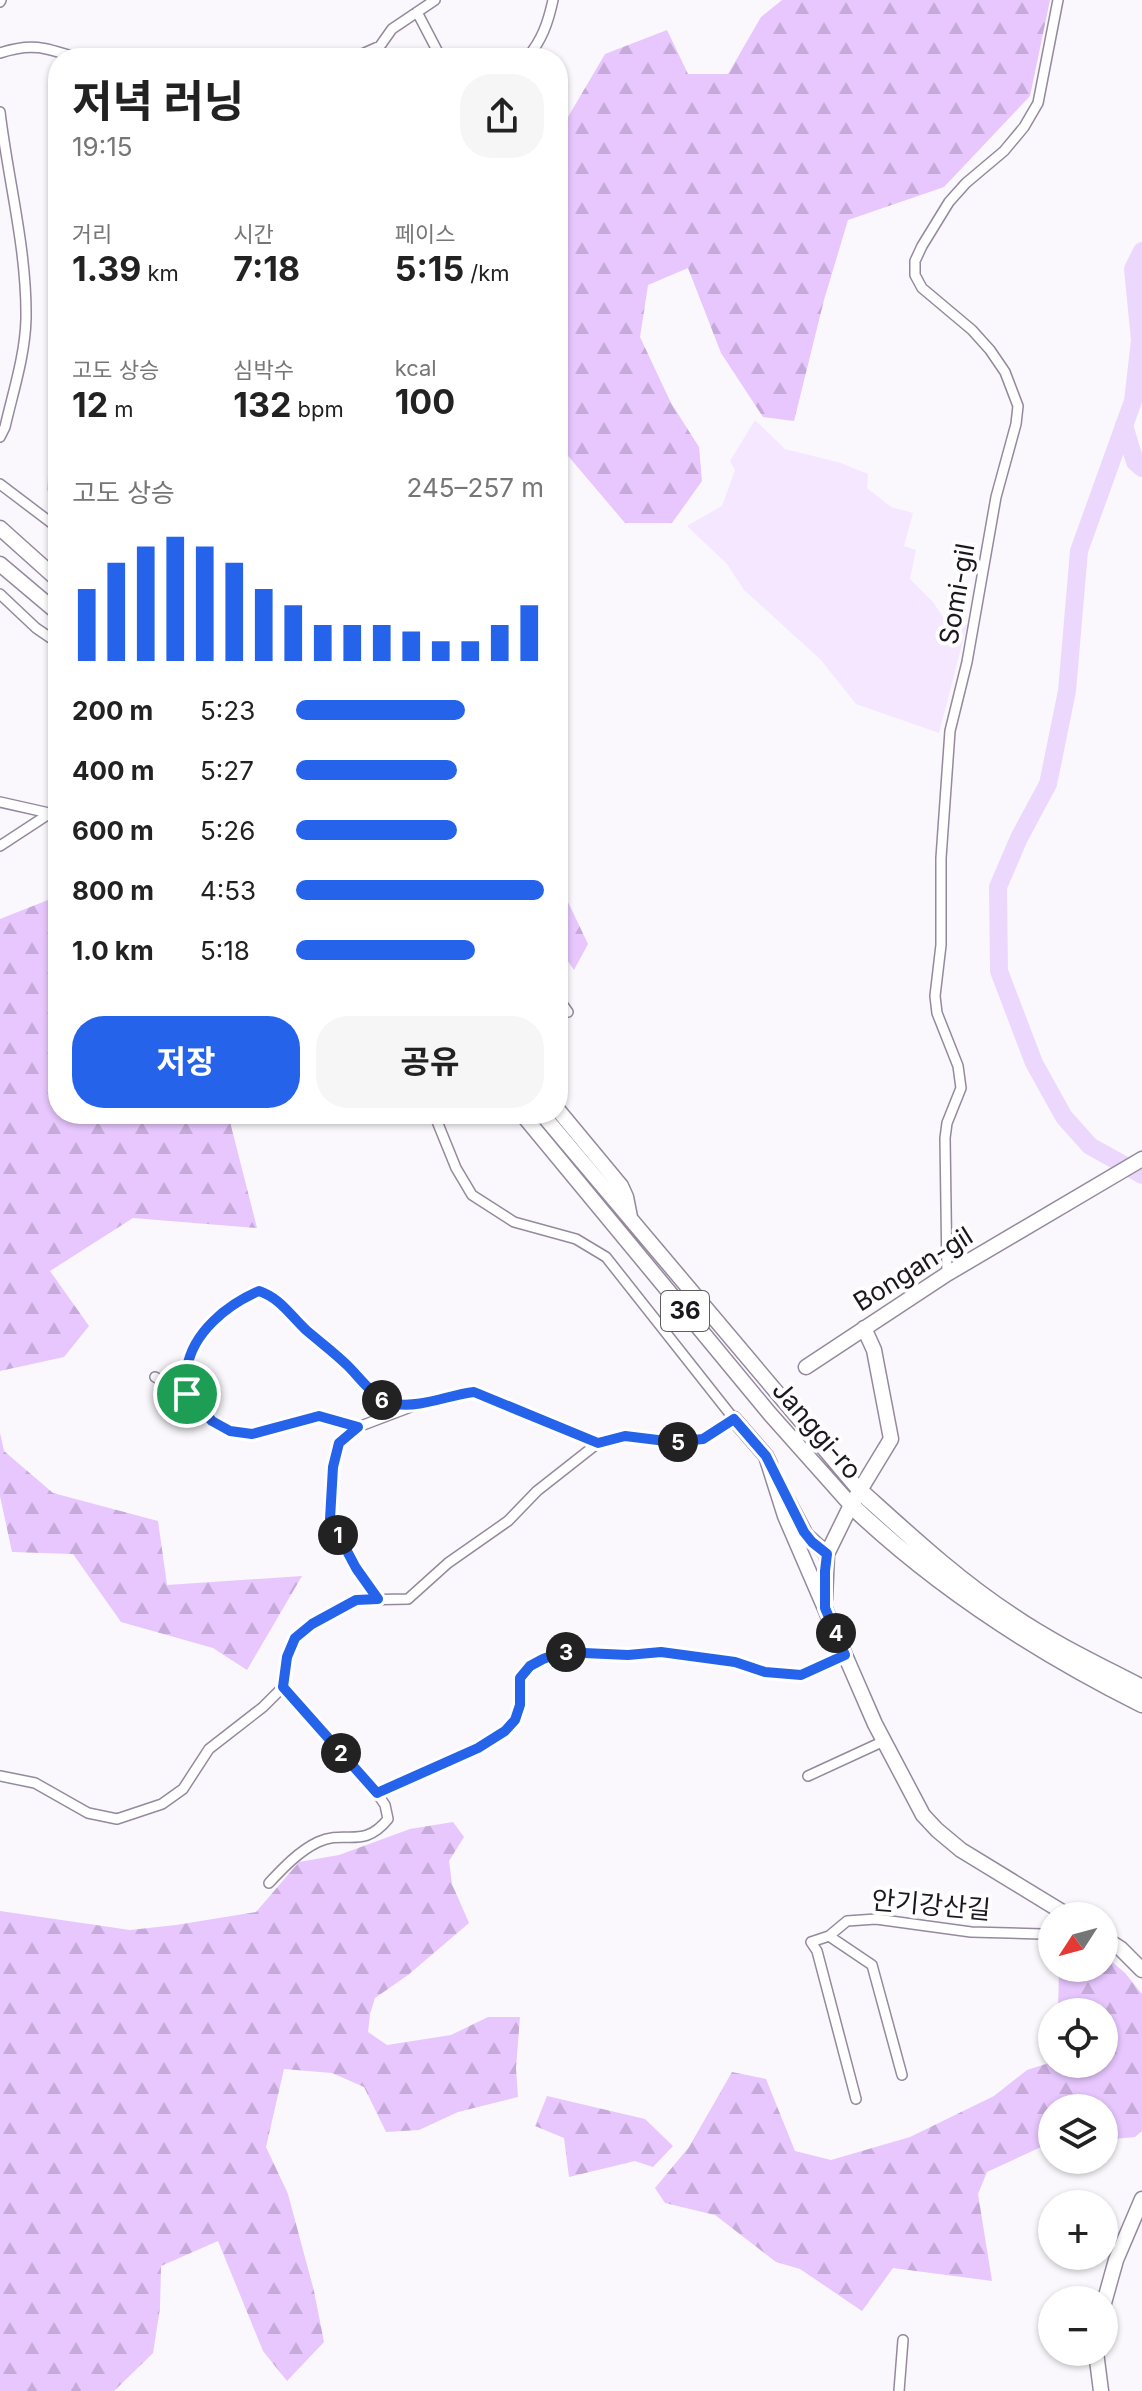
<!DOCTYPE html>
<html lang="ko">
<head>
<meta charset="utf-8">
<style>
  :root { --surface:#fff; --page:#f6f6f6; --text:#222; --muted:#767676; --accent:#2563eb }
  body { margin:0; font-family:Inter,"Noto Sans KR",sans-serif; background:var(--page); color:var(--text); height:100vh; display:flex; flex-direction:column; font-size:30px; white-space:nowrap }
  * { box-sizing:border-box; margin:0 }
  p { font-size:26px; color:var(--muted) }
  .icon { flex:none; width:44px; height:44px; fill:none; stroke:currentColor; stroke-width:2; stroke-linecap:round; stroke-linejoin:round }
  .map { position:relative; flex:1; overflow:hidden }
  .side { position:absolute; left:48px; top:48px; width:520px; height:1076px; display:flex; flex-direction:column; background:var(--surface); border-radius:32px; box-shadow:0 2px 6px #0004 }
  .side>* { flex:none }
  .needle { width:52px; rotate:234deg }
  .tools { position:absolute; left:1038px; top:1902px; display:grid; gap:16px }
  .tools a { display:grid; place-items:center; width:80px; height:80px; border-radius:50%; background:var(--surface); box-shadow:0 2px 6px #0004; font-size:40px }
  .pin { position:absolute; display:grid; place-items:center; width:68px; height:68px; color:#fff; margin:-34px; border:4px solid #fff; border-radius:50%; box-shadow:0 2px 8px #0007 }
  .km { position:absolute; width:40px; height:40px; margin:-20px; border-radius:50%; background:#222; color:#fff; font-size:22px; line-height:40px; text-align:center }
  .round { display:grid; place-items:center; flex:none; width:84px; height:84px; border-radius:32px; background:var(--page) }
  .headline { display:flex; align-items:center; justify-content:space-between; height:136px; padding:0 24px }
  h1 { font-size:44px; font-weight:700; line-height:60px }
  .figures { display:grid; grid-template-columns:repeat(3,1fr); gap:12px; height:136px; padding:8px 24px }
  .figures div { display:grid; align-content:center }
  .figures b { font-size:34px; font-weight:700 }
  .figures small { font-size:22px; font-weight:400 }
  .figures p { font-size:22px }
  .chart { height:224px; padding:16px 24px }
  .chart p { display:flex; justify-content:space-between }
  .chart svg { width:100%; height:144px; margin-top:8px; stroke:var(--accent); stroke-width:6 }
  .cta { display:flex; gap:16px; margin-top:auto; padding:16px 24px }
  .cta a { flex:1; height:92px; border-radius:32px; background:var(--accent); color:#fff; font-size:32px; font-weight:700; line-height:92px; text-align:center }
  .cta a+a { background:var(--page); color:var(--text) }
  ul { padding:0 24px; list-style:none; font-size:26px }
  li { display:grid; grid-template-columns:128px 96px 1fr; align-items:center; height:60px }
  li i { height:20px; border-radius:10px; background:var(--accent) }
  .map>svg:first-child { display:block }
  .built { fill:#f5e7ff }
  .forest { fill:url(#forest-firs) }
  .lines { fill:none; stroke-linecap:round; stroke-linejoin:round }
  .river { stroke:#edd8fd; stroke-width:18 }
  .street-casing { stroke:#95899e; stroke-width:12 }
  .secondary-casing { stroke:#95899e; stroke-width:17 }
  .primary-casing { stroke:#95899e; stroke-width:17 }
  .highway-casing { stroke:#95899e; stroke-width:19 }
  .street { stroke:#fff; stroke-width:9 }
  .secondary { stroke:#fff; stroke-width:14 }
  .primary { stroke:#fff; stroke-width:14 }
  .highway { stroke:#fff; stroke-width:16 }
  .route-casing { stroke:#fff; stroke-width:16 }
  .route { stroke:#2563eb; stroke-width:10 }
  .labels { text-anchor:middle; stroke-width:8; stroke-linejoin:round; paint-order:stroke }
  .shield { fill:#fff; stroke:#5f5d62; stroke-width:2 }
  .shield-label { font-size:24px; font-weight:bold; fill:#1b171f }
  .street-label { font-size:26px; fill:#1b171f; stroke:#fff }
</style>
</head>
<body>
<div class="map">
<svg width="1142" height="2391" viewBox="0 0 1142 2391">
  <defs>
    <pattern id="forest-firs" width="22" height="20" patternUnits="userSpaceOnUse" patternTransform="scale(2)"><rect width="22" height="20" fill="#e7c7fe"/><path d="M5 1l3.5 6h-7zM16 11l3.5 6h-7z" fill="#c6aad9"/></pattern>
  </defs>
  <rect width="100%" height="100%" fill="#faf8fc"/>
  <path class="built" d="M755 420 785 449 841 463 868 474 867 488 891 507 913 513 904 546 916 550 910 579 933 602 949 626 967 625 939 733 856 704 821 660 744 590 727 564 687 526 722 506 735 470 730 461Z"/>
  <path class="forest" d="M782 0H1050L1030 96 944 187 848 220 824 300 794 421 763 417 721 353 688 268 648 285 640 337 671 403 699 447 702 481 672 523H625L558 444V134L605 54 667 30 688 74H728L761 17Z
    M58 343V499L47 490Z
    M558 881 588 944 574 970 558 947Z
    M58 896V1114H228L257 1228 133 1218 50 1271 89 1326 64 1357 0 1371V919Z
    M0 1433 4 1451 53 1493 158 1521 167 1585 302 1576 247 1670 213 1648 121 1622 73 1554 12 1552 0 1496Z
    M453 1822 464 1837 449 1861 452 1884 469 1923 408 1975 375 1998 370 2014 368 2032 387 2045 451 2035 488 2017H520L516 2068 518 2097 458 2112 419 2130 386 2132 364 2087 332 2073 284 2069 266 2147 288 2194 314 2291 324 2342 287 2381 263 2351 218 2241 161 2266 160 2308 153 2353 114 2391H0V1911L130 1930 176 1925 256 1912 299 1862 339 1855 410 1829Z
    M1104 1955 1125 1973 1142 1994V2131L1135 2137 1104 2140V2108H1052V2142L987 2172 978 2194 992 2281 893 2268 862 2311 800 2269 776 2262 715 2215 665 2203 655 2188 689 2147 732 2072 766 2079 795 2151 831 2160 910 2137 994 2096 1027 2070 1052 2062V2064H1104V2012H1058L1059 1968H1104Z
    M547 2096 645 2119 673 2146 653 2167 635 2161 569 2177 564 2138 535 2126Z"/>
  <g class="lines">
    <path class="river" d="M1142 251 1133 269 1140 340 1133 401 1079 551 1067 691 1048 784 1019 838 998 887 999 971 1034 1063 1064 1117 1090 1146 1142 1175
      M1124 425 1135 462 1142 468"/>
    <g class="street-casing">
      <path id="street" d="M0 2 1 0
        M417 12 441 58
        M0 53C32 42 47 48 78 58
        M353 58 380 46 392 29 435 0
        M527 58C542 40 548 23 553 0
        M0 112C8 180 27 249 26 319 25 356 13 392 5 427L0 437
        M0 484 58 528
        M0 594 36 628 58 643
        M0 802 49 813
        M0 846 58 808
        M558 998 568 1012
        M947 1274 945 1138 947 1123 961 1088 958 1066 937 1013 935 996 941 945V858L950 731 967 662 996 497 1016 424 1018 406 1005 372 990 350 972 330 922 288 915 275V261L922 246 949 202 966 183 1004 151 1024 127 1038 103 1058 0
        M155 1377 187 1394 212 1421 230 1431 252 1434 319 1416 358 1427 416 1405 453 1395 474 1392 598 1443
        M187 1394C187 1386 186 1376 187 1368 193 1332 227 1305 259 1291L280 1301 291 1315 331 1349 380 1399 395 1404 412 1405
        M358 1427 339 1443 333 1467 330 1519 356 1568 378 1599
        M0 1776 35 1783 88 1813 117 1819 162 1804 183 1789 209 1749 263 1707 283 1687 287 1657 295 1638 312 1624 356 1600 408 1599 448 1563 508 1521 537 1491 598 1443 625 1436 674 1442 703 1439 734 1419 606 1257 576 1239 514 1222 472 1195 456 1168 434 1114
        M808 1776 884 1741
        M377 1793 478 1748 505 1731 515 1720 520 1705V1678L530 1666 543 1659 562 1652 628 1655 661 1652 735 1662 765 1672 801 1675 845 1655
        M269 1883C283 1868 299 1851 318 1842 345 1829 363 1850 388 1819L385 1805 377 1793 283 1687
        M829 1936 872 1965 902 2075
        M856 2099 817 1951 811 1942 829 1936 847 1921 876 1919 971 1932 1042 1934 1052 1932
        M899 2391 903 2340"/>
    </g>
    <g class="secondary-casing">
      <path id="secondary" d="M806 1367 947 1274 1142 1159
        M734 1419 766 1456 770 1464
        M766 1456 785 1516 845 1655 875 1724 923 1815 937 1830 961 1850 1069 1916
        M788 1501 806 1535 827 1554
        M825 1599 827 1554 851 1505 891 1439 874 1350 864 1328
        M1104 1938 1121 1949 1142 1970
        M1104 2303 1116 2260 1142 2199
        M1096 2352 1101 2391"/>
    </g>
    <g class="primary-casing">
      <path id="primary" d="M0 528 58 580
        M0 564 58 613
        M558 1110 621 1186 626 1197 630 1217
        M522 1114 770 1414 851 1505
        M542 1114 860 1491"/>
    </g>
    <g class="highway-casing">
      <path id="highway" d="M860 1491C909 1535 957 1580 1012 1616 1053 1644 1098 1665 1142 1688
        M851 1505C937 1587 1036 1651 1142 1704"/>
    </g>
    <use href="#street" class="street"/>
    <use href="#secondary" class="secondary"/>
    <use href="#primary" class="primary"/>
    <use href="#highway" class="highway"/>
  </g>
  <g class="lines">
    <g class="route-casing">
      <path id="route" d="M259 1291C280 1298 290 1315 306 1330 320 1342 335 1353 348 1366 362 1380 375 1400 395 1404 421 1408 448 1395 474 1392L598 1443 625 1436 674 1442 703 1439 734 1419 766 1456 804 1532 812 1542 827 1554 825 1571V1608L845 1655 801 1675 765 1672 735 1662 661 1652 628 1655 562 1652 543 1659 530 1666 520 1678V1705L515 1720 505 1731 478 1748 377 1793 283 1687 287 1657 295 1638 312 1624 356 1600 378 1599 356 1568 330 1519 333 1467 339 1443 358 1427 319 1416 252 1434 230 1431 212 1421 187 1394C187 1386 186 1376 187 1368 193 1332 227 1305 259 1291Z"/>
    </g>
    <use href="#route" class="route"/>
  </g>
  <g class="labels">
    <rect class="shield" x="661" y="1291" width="48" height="40" rx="6"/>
    <g class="shield-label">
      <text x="685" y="1319">36</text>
    </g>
    <g class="street-label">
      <text transform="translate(957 594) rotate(-80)" y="9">Somi-gil</text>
      <text transform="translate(913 1269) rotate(-32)" y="9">Bongan-gil</text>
      <text transform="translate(817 1430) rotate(49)" y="9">Janggi-ro</text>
      <text transform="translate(931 1905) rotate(5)" y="9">안기강산길</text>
    </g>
  </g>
</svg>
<div class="tools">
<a><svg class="needle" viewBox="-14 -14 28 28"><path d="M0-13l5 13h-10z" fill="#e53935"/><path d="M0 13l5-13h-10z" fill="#767676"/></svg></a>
<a><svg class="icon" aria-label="locate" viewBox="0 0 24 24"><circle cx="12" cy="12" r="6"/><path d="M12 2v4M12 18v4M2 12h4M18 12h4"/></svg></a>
<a><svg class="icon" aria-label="layers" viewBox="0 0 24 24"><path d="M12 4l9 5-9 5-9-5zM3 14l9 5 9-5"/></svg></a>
<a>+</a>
<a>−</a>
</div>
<div class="pin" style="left:187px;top:1394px;background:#1e9e55"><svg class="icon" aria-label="arrive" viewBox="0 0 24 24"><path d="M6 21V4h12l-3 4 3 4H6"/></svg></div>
<b class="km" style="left:338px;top:1535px">1</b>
<b class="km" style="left:341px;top:1753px">2</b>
<b class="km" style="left:566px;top:1652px">3</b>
<b class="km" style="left:836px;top:1633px">4</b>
<b class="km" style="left:678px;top:1442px">5</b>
<b class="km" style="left:382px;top:1400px">6</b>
<section class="side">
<div class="headline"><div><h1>저녁 러닝</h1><p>19:15</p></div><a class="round"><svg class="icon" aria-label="share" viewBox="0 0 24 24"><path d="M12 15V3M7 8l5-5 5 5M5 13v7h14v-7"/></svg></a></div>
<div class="figures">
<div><p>거리</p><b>1.39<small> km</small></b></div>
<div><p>시간</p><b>7:18</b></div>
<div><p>페이스</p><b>5:15<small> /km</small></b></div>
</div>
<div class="figures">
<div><p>고도 상승</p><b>12<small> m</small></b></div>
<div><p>심박수</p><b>132<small> bpm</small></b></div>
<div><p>kcal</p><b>100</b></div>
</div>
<div class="chart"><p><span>고도 상승</span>245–257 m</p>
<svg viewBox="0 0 160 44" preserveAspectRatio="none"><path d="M5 44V22M15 44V14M25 44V9M35 44V6M45 44V9M55 44V14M65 44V22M75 44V27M85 44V33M95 44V33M105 44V33M115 44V35M125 44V38M135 44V38M145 44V33M155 44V27"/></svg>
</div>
<ul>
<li><b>200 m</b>5:23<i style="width:68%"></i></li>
<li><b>400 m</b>5:27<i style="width:65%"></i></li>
<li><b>600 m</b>5:26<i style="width:65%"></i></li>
<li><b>800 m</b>4:53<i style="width:100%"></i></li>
<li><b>1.0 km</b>5:18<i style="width:72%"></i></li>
</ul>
<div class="cta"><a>저장</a><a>공유</a></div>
</section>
</div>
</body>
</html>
